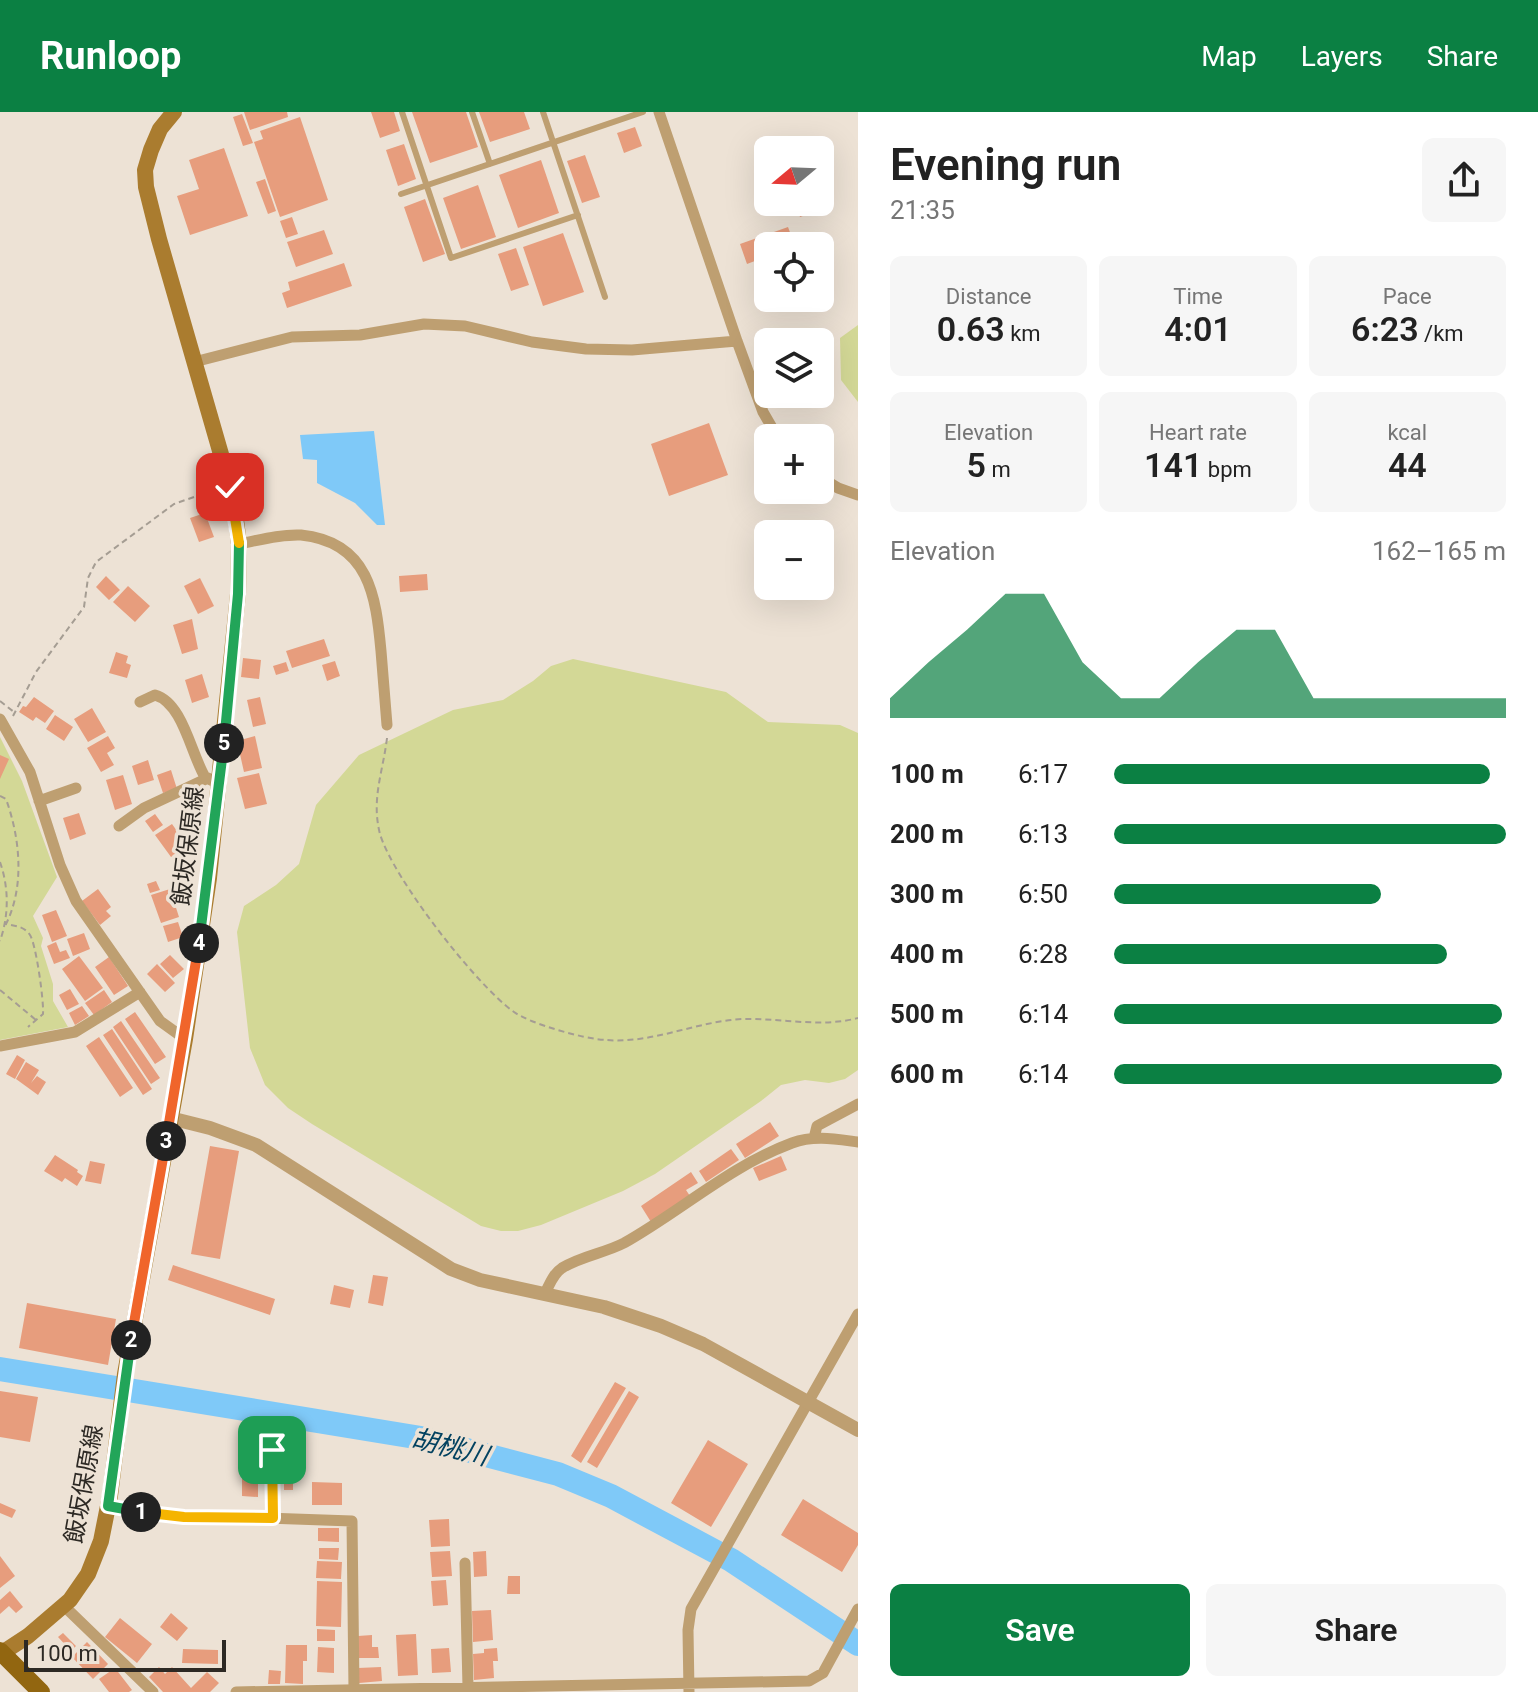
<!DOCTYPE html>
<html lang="en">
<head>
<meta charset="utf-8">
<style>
  :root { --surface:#fff; --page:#f6f6f6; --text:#222; --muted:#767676; --accent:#0b8043 }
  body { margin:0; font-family:Roboto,"Noto Sans JP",sans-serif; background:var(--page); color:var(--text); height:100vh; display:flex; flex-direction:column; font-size:30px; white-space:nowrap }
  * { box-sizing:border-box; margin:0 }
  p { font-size:26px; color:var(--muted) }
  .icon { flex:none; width:44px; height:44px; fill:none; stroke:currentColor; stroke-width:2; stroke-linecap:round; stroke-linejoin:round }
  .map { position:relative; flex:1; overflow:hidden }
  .sheet { display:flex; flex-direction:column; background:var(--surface); width:680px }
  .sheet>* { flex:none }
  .needle { width:52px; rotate:251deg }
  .fabs { position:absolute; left:754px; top:24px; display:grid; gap:16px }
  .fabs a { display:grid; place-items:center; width:80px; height:80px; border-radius:12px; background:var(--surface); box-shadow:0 8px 32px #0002; font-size:40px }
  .scale { position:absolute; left:24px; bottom:20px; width:202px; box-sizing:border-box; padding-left:8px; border:4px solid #2d2924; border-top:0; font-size:22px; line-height:28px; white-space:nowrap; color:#2d2924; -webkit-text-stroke:6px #ede2d5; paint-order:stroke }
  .pin { position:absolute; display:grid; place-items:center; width:68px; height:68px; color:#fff; margin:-34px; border-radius:16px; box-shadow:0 4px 12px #0006 }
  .km { position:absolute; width:40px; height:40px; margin:-20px; border-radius:50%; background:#222; color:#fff; font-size:22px; line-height:40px; text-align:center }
  .round { display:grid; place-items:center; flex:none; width:84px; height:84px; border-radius:12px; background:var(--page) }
  .head { display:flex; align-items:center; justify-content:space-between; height:136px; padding:0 32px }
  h1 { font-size:44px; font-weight:600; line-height:60px }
  .figures { display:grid; grid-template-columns:repeat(3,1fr); gap:12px; height:136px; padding:8px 32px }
  .figures div { display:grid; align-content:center; border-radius:12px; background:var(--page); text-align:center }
  .figures b { font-size:34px; font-weight:600 }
  .figures small { font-size:22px; font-weight:400 }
  .figures p { font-size:22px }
  .chart { height:224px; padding:16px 32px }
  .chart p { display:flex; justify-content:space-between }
  .chart svg { width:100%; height:144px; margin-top:8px; fill:var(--accent); opacity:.7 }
  .primary-button { display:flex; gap:16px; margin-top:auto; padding:16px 32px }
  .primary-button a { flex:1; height:92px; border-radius:12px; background:var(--accent); color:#fff; font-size:32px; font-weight:600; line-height:92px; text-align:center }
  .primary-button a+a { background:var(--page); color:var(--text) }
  ul { padding:0 32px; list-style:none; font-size:26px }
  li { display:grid; grid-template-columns:128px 96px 1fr; align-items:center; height:60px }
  li i { height:20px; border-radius:10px; background:var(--accent) }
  header { display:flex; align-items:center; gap:48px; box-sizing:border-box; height:112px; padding:0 40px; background:var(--accent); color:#fff }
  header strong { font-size:38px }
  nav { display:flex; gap:44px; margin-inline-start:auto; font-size:28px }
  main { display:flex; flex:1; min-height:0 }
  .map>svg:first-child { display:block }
  .green { fill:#d3d896 }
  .water { fill:#7fc9f8 }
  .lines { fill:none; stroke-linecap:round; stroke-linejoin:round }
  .river { stroke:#7fc9f8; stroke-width:24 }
  .building { fill:#e79d7d }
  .path { stroke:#a59d93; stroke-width:2; stroke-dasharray:6 4; stroke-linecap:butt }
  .service { stroke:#be9f71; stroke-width:6 }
  .minor { stroke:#be9f71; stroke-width:11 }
  .tertiary { stroke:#be9f71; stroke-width:14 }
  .secondary { stroke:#aa7c2f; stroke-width:16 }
  .primary { stroke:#926610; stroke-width:18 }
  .split-1-casing { stroke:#fff; stroke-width:16 }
  .split-2-casing { stroke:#fff; stroke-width:16 }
  .split-3-casing { stroke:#fff; stroke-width:16 }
  .split-4-casing { stroke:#fff; stroke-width:16 }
  .split-5-casing { stroke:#fff; stroke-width:16 }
  .split-6-casing { stroke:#fff; stroke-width:16 }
  .split-7-casing { stroke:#fff; stroke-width:16 }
  .split-1 { stroke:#f5b400; stroke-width:10 }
  .split-2 { stroke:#22a559; stroke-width:10 }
  .split-3 { stroke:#f0652b; stroke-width:10 }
  .split-4 { stroke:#f0652b; stroke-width:10 }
  .split-5 { stroke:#22a559; stroke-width:10 }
  .split-6 { stroke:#22a559; stroke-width:10 }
  .split-7 { stroke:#f5b400; stroke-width:10 }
  .labels { text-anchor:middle; stroke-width:7; stroke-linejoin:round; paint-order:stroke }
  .street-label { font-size:24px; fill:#2d2924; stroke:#ede2d5 }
  .water-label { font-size:26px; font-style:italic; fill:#034260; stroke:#ede2d5 }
</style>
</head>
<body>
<header>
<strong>Runloop</strong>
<nav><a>Map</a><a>Layers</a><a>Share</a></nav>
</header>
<main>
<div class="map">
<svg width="858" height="1580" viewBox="0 0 858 1580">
  <rect width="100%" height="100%" fill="#ede2d5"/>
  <path class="green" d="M858 213V290L841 268 840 226Z
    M573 547 726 580 768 610 840 613 858 621V958L845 967 829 971 805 968 781 973 761 989 655 1062 623 1079 541 1113 518 1119H501L481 1114 312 1012 288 996 265 973 250 936 237 820 244 794 276 773 299 752 316 693 359 643 453 598 503 588 533 569 551 554Z
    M0 625 22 669 57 765 33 804 43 826 41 834 53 872V889L68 915 0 928Z"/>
  <path class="water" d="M374 319 385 413H377L355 391 317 371V348L303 347 300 323Z"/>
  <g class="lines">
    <path class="river" d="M0 1257 421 1326 558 1362 611 1384 731 1448 858 1532"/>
  </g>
  <path class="building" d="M244 0H287L288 5 250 18Z
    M371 0H394L400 19 380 26Z
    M412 0H466L478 35 430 51Z
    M479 0H524L530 17 490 30Z
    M242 2 253 31 243 34 233 5Z
    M300 5 328 88 280 105 254 30 263 27 260 19Z
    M635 15 642 34 624 41 617 21Z
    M404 32 416 67 398 74 386 38Z
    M224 36 248 104 190 123 177 84 199 77 189 48Z
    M585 43 600 85 582 91 567 49Z
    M541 48 559 101 518 116 499 63Z
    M265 67 276 99 268 102 256 70Z
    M478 73 496 125 461 137 443 86Z
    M425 87 445 142 423 150 404 95Z
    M795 90H814L817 99 800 105Z
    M292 105 298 122 286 126 280 109Z
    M788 115 795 134H768V144L747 152 740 132Z
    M324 118 333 142 296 155 287 130Z
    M563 121 584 180 543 194 523 135Z
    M516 136 529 173 511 179 498 142Z
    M344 151 352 174 287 196 282 181 290 178 288 170Z
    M709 311 728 363 669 384 651 332Z
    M205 401 214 425 199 430 190 406Z
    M427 462 428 478 400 480 399 464Z
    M106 464 120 478 109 488 96 475Z
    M200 466 214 494 198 502 184 474Z
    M128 474 150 494 135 510 113 490Z
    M192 507 198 537 182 542 173 513Z
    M324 527 330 544 292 556 286 539Z
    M116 540 128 544 126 551 131 553 127 566 109 561Z
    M243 546 261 548 259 567 241 565Z
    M335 549 340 564 327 569 322 553Z
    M286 550 289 559 276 563 273 554Z
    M202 562 209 585 192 591 185 568Z
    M34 585 54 599 45 611 36 605 33 609 19 600 23 594 26 595Z
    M260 585 266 612 253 615 247 588Z
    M92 596 106 620 88 630 74 607Z
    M55 603 73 615 64 629 46 617Z
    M108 624 115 636 107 641 114 653 101 660 87 636Z
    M255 624 262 656 244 660 237 629Z
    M0 643 9 647 0 667Z
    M148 648 154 668 138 673 132 654Z
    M171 658 177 677 163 681 157 663Z
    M259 661 267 692 245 697 237 666Z
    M123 663 132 692 115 698 106 668Z
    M79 701 86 722 70 728 63 706Z
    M155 702 163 713 153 720 145 709Z
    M172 712 187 733 171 745 155 723Z
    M156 769 160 778 150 781 147 772Z
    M98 777 111 795 106 799 111 804 100 813 82 789Z
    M170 777 179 805 161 811 151 783Z
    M56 798 67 824 52 830 42 803Z
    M178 810 183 825 168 830 163 814Z
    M84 821 90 837 73 844 67 827Z
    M56 830 60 840 66 838 70 846 54 852 47 834Z
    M170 843 184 857 173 866 160 852Z
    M79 844 103 876 85 889 62 857Z
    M109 845 128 874 114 883 95 855Z
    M157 852 175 871 165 880 147 862Z
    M70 877 79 892 67 898 59 883Z
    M104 878 112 890 94 903 85 891Z
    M82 894 89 904 75 913 69 901Z
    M135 900 166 945 155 952 125 907Z
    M121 909 160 966 151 972 113 915Z
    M112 917 152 977 143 983 103 923Z
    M99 925 133 976 120 985 86 934Z
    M17 943 25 948 15 967 6 962Z
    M26 950 39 958 31 971 37 964 46 970 38 983 16 967Z
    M770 1010 779 1024 745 1046 736 1032Z
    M210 1034 239 1039 220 1147 191 1142Z
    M731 1037 739 1048 706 1070 699 1059Z
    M55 1043 78 1058 77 1060 83 1064 77 1074 65 1066 62 1070 44 1059Z
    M781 1044 787 1058 759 1069 753 1056Z
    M90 1049 105 1052 101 1072 85 1069Z
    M691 1060 698 1071 686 1078 690 1084 651 1110 641 1094Z
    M173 1153 275 1187 270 1203 168 1168Z
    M373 1163 388 1165 383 1194 368 1191Z
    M334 1173 354 1178 350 1196 330 1192Z
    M27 1191 116 1207 108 1253 19 1236Z
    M615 1270 626 1276 581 1351 571 1344Z
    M0 1279 38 1285 30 1330 0 1325Z
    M629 1279 639 1285 597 1356 587 1350Z
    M708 1328 748 1352 711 1415 671 1391Z
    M282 1333H301L300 1363 281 1362Z
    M242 1355 258 1356V1385L242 1384Z
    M284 1366H293V1378H284Z
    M312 1370 342 1371V1393H312Z
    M803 1387 858 1421V1433L842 1460 781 1423Z
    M0 1391 16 1398 12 1406 0 1401Z
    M449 1407 450 1434 431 1435 429 1408Z
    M318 1416H339V1430L318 1429Z
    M319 1436H339L338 1448 319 1447Z
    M450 1439 452 1464 432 1465 430 1440Z
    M486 1439 487 1464 474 1465 473 1440Z
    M0 1444 15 1464 0 1476Z
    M317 1449 342 1450 341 1467 316 1466Z
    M508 1464H520V1482H507Z
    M446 1468 448 1493 433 1494 431 1469Z
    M317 1469 342 1470 341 1515 316 1514Z
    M10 1479 23 1495 16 1501 9 1494 0 1502V1488Z
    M491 1498 493 1528 473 1530 472 1499Z
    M171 1501 188 1516 177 1529 160 1515Z
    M120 1506 152 1532 137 1551 105 1525Z
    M317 1517 335 1518V1529H317Z
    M63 1521 76 1534 71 1539 58 1525Z
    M416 1522 418 1563 398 1564 396 1523Z
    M372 1523V1535H378L379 1546H359L358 1524Z
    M87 1530 108 1552 93 1567 72 1545Z
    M286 1533H307V1549H303V1572L285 1571Z
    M318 1535 334 1536V1561L317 1560Z
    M449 1536 451 1560 432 1561 431 1537Z
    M497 1536 498 1549H493L494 1566 474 1568 473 1542 484 1541V1537Z
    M183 1537 218 1538V1552L182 1551Z
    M159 1555 165 1562 172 1555 191 1576 207 1560 219 1571 210 1580H163L149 1565Z
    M381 1555 382 1569 359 1571 358 1556Z
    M115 1556 132 1578 129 1580H109L99 1567Z
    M269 1558 281 1559 280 1572H268Z"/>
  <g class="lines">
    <path class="path" d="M0 589 14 600
      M13 604 36 560 84 495 88 466 96 450 174 392 214 378
      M387 626C383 660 371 687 380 722 393 766 476 873 514 900 531 912 584 927 606 928 653 932 697 909 743 907 781 906 821 916 858 906
      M0 684 6 687C20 726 25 774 6 812 15 814 24 814 30 823 36 832 44 889 43 902L28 915
      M0 750C9 776 9 803 0 829
      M0 878 36 908
      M124 1397 184 1405 253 1406"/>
    <path class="service" d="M402 0 451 146 578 103
      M472 0 490 52
      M543 0 605 185
      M401 82 643 0"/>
    <path class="minor" d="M659 0 737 229 763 300 778 326
      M194 250 292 225 360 223 424 212 465 214 532 230 586 237 632 238 737 229
      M820 365 838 376 858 383
      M239 432C259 428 281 422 301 423 369 430 376 484 381 539 383 564 385 588 387 613
      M140 590 155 583C183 591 191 642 205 665L219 672
      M0 607 30 660 60 753 76 789 160 909 185 927
      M39 689 76 676
      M119 714 144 696 208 666
      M0 934 75 920 140 880
      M814 1026 817 1014 858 992
      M545 1181C550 1172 553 1162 562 1156 581 1144 605 1141 624 1131 681 1099 730 1054 792 1031 814 1023 835 1027 858 1030
      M272 1338 273 1406
      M266 1406 352 1409 354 1577
      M465 1451 468 1575
      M64 1494 153 1580
      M236 1580 809 1569 823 1561 858 1497
      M689 1580 688 1518 691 1497 858 1202"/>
    <path class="tertiary" d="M170 1006 210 1016 256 1033 451 1157 480 1168 604 1195 661 1214 703 1232 858 1318"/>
    <path class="secondary" d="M2 1541 28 1524 70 1488 88 1462 101 1429 110 1384 125 1262 185 927 209 766 238 482 239 432 233 384 159 127 146 75 145 58 151 38 160 17 174 0"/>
    <path class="primary" d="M0 1539 41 1580"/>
  </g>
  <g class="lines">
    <g class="split-1-casing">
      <path id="split-1" d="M141 1400 184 1405 273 1406 272 1338"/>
    </g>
    <g class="split-2-casing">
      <path id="split-2" d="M131 1228 108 1394 141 1400"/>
    </g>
    <g class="split-3-casing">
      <path id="split-3" d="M131 1228 166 1029"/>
    </g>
    <g class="split-4-casing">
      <path id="split-4" d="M166 1029 199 831"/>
    </g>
    <g class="split-5-casing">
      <path id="split-5" d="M199 831 224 631"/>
    </g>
    <g class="split-6-casing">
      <path id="split-6" d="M224 631 238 482 239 431"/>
    </g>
    <g class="split-7-casing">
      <path id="split-7" d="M230 375 239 431"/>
    </g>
    <use href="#split-1" class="split-1"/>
    <use href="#split-2" class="split-2"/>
    <use href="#split-3" class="split-3"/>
    <use href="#split-4" class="split-4"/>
    <use href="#split-5" class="split-5"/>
    <use href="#split-6" class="split-6"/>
    <use href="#split-7" class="split-7"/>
  </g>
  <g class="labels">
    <g class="street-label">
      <text transform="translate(188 734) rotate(-83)" y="8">飯坂保原線</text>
      <text transform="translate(84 1372) rotate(-80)" y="8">飯坂保原線</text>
    </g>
    <g class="water-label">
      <text transform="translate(450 1335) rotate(14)" y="9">胡桃川</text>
    </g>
  </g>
</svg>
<div class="fabs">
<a><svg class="needle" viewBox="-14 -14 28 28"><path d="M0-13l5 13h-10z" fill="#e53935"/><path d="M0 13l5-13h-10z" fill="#767676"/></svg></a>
<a><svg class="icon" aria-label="locate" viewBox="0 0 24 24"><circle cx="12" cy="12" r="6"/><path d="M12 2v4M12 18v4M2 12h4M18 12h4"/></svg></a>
<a><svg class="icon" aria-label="layers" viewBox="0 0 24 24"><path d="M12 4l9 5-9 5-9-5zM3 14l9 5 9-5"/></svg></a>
<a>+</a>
<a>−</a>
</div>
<div class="scale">100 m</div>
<div class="pin" style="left:272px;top:1338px;background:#1e9e55"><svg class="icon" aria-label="arrive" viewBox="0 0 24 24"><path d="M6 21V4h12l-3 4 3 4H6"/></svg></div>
<div class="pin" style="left:230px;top:375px;background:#d93025"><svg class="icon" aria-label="check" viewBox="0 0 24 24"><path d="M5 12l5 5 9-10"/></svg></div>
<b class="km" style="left:141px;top:1400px">1</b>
<b class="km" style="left:131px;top:1228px">2</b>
<b class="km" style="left:166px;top:1029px">3</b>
<b class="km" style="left:199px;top:831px">4</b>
<b class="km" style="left:224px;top:631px">5</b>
</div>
<section class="sheet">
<div class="head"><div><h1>Evening run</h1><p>21:35</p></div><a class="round"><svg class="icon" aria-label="share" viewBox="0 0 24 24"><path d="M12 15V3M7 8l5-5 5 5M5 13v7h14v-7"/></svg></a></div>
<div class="figures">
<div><p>Distance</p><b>0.63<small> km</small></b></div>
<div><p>Time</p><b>4:01</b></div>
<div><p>Pace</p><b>6:23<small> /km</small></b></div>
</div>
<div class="figures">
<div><p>Elevation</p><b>5<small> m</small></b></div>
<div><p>Heart rate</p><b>141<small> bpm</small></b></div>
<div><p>kcal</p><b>44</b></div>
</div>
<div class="chart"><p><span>Elevation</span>162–165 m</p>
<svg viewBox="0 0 160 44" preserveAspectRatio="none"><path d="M0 44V38L10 27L20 17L30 6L40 6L50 27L60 38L70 38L80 27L90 17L100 17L110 38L120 38L130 38L140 38L150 38L160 38V44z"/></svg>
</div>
<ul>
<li><b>100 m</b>6:17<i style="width:96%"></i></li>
<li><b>200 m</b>6:13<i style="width:100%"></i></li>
<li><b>300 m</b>6:50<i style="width:68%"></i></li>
<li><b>400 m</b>6:28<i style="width:85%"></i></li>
<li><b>500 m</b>6:14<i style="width:99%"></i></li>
<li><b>600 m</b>6:14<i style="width:99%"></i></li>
</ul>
<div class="primary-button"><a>Save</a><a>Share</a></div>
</section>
</main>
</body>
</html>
